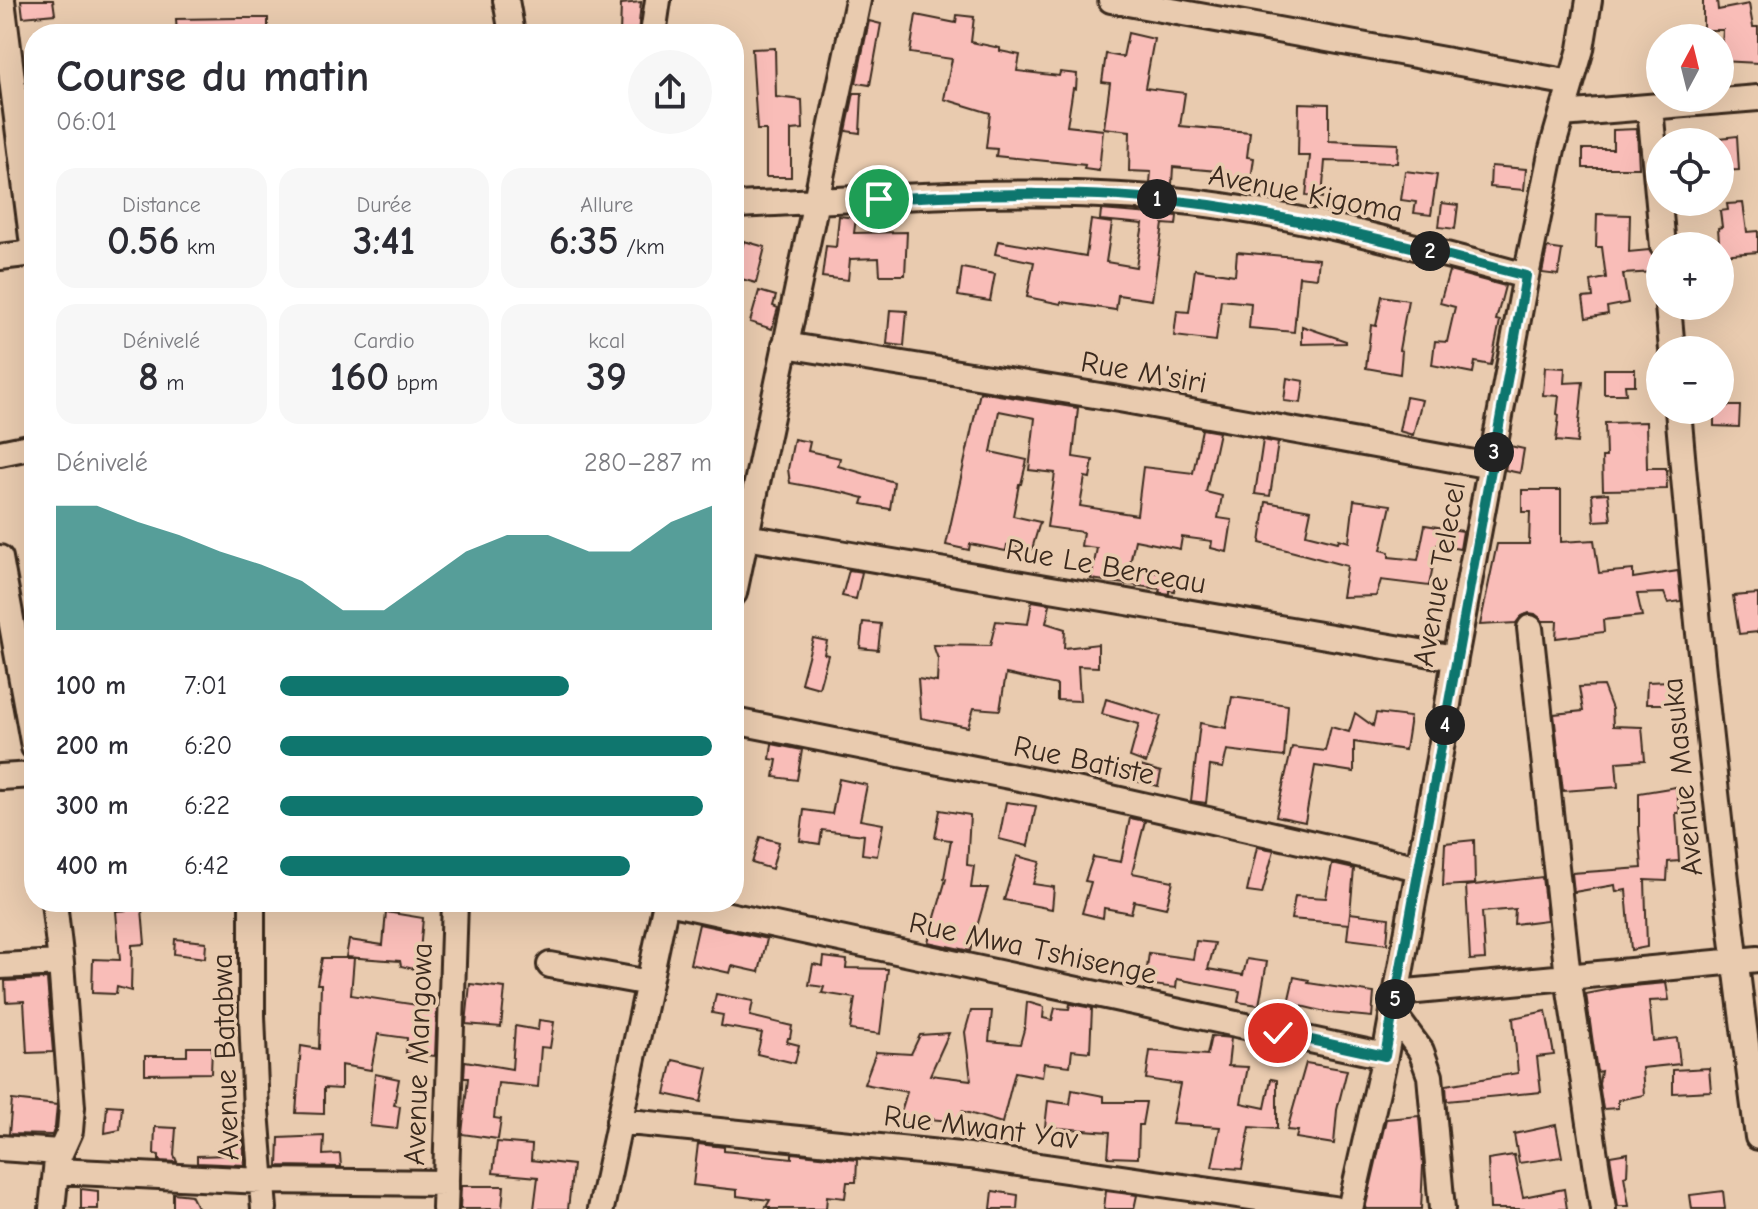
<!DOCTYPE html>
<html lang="fr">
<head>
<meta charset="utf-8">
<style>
  :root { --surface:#fff; --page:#f7f7f7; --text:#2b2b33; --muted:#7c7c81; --accent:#0f766e }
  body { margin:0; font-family:"Comic Neue",sans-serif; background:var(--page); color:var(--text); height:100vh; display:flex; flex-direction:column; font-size:30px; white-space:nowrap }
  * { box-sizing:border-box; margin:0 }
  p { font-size:26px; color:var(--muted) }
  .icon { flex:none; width:44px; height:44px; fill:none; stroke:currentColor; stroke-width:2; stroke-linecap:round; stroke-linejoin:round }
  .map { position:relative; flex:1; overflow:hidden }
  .side { position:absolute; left:24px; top:24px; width:720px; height:888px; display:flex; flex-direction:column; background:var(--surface); border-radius:32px; box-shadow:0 8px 32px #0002 }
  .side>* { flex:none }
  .needle { width:52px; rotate:7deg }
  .fabs { position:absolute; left:1646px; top:24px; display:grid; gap:16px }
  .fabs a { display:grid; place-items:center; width:88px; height:88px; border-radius:50%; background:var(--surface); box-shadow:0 8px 32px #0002; font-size:40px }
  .pin { position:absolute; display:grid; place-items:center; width:68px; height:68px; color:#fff; margin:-34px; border:4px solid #fff; border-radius:50%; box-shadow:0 2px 8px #0007 }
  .km { position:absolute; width:40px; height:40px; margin:-20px; border-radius:50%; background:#222; color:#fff; font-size:22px; line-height:40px; text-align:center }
  .round { display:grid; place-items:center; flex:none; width:84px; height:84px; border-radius:42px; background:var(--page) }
  .head { display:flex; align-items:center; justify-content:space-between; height:136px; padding:0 32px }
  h1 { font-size:44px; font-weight:800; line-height:60px }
  .stats { display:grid; grid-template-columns:repeat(3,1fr); gap:12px; height:136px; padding:8px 32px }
  .stats div { display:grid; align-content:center; border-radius:20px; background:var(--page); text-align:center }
  .stats b { font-size:40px; font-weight:800 }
  .stats small { font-size:22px; font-weight:400 }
  .stats p { font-size:22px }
  .chart { height:224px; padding:16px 32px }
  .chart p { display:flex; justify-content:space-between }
  .chart svg { width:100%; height:144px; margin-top:8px; fill:var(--accent); opacity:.7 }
  ul { padding:0 32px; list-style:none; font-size:26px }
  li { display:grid; grid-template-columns:128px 96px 1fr; align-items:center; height:60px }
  li i { height:20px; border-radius:10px; background:var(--accent) }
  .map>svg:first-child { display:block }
  .building { fill:#f9bdb8; stroke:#3b2a1e; stroke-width:2 }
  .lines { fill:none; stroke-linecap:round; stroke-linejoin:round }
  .minor-casing { stroke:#3b2a1e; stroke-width:30 }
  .minor { stroke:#e9cbaf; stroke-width:24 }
  .route-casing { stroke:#fff; stroke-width:16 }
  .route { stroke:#0f766e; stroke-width:10 }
  .labels { text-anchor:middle; stroke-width:7; stroke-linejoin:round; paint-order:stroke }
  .street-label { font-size:30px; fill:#3b2a1e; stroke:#e9cbaf }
</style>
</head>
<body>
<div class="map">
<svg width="1758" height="1209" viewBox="0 0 1758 1209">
  <rect width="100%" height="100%" fill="#e9cbaf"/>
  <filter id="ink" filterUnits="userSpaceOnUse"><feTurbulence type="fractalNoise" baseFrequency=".0125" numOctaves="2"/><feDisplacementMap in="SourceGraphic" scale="16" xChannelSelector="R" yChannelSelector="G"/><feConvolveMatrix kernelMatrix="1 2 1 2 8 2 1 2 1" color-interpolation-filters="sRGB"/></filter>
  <g filter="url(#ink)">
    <path class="building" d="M21 0H53L55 14 23 17Z
      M1703 0H1717L1718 10 1749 4 1753 27H1758V63L1721 61 1723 30H1703Z
      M641 2 638 34H620L621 4Z
      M916 15 956 23 957 15 974 17 971 42 1000 48V51L1020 55 1017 71 1059 76 1060 72 1077 74 1076 89 1073 88 1067 126 1103 130 1099 171 1084 169 1085 165 996 156 997 149 986 148 990 113 944 99 952 59 910 53Z
      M238 18H268V34H177L176 19Z
      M869 21 881 24 870 85 856 83Z
      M1128 33 1154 39 1145 88 1185 93 1180 126 1250 132 1247 157 1254 158 1250 187 1227 184 1229 172 1173 167 1172 184H1166L1150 183 1151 172 1129 171 1130 131 1104 128 1110 83 1102 82 1106 54 1123 57Z
      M775 48 776 97 802 100 803 129 791 130V177H766V130H757L752 49Z
      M854 93H862L860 133 846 131Z
      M1299 103 1329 104V141L1398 144 1397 163 1325 161 1322 198 1306 196 1310 156H1298Z
      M1637 129 1639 168H1583V149H1613V130Z
      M1737 136 1739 170 1720 171V138Z
      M1491 166 1526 169 1524 190 1490 187Z
      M1405 171 1437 175 1431 215 1414 213 1416 202 1401 200Z
      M1442 203 1458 205 1455 229 1439 227Z
      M1743 203 1747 232 1758 231V252L1720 255 1718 228 1722 227 1720 211 1728 210 1727 204Z
      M1101 210 1177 216 1176 225 1163 224 1152 300 1118 295 1116 310 1061 302V304L1027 297 1034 262 995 254 998 241 1086 256 1091 220 1112 223 1106 262 1136 267 1143 224 1100 220Z
      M1597 214 1630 215 1629 252 1649 250 1654 257 1655 272 1623 274 1628 303 1607 307 1608 314 1586 318 1583 298 1593 297 1591 281 1606 278 1602 247H1596Z
      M839 216 856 218 854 233 907 232 905 275H880L879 258 850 259 848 280 822 277 826 246 836 247Z
      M744 241 765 247 756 283 734 277Z
      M1547 248 1562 250 1558 275 1542 273Z
      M1237 252 1319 259 1317 278 1299 276 1294 332 1249 328 1251 303 1221 300 1216 341 1174 336 1177 311 1189 312 1195 269 1235 275Z
      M962 268 995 274 990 301 958 296Z
      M1449 271 1505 286 1496 320 1500 321 1491 365 1475 362 1473 373 1432 365 1435 341 1447 342 1455 307 1440 303Z
      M759 291 776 296 773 306 778 308 772 329 750 322Z
      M1382 296 1408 300 1399 350 1402 351 1400 374 1366 368 1371 325 1376 326Z
      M890 310 907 311 904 346 887 344Z
      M1302 326 1346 341V343L1302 344Z
      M1545 367 1565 368 1564 383 1583 382 1577 443 1556 441 1559 415 1557 414 1559 396 1543 395Z
      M1604 369H1635V385H1625L1626 394H1604Z
      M1287 378 1304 381 1301 403 1284 401Z
      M980 392 1078 408 1073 457 1093 460 1090 478 1085 477 1080 506 1137 515 1143 467 1193 473 1202 429 1219 432 1206 492 1222 496 1218 518 1232 520 1227 552 1211 548 1212 541 1182 537 1180 549 1135 540 1129 568 1176 576 1174 591 1169 590V594L1159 592 1160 589 1091 579 1097 548 1081 546 1083 532 1047 527 1055 473 1029 470 1035 418 999 411 991 452 1027 460 1021 484H1019L1013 516 1040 522 1032 549 1007 545 1006 551 970 544 969 550 946 545Z
      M1406 397 1422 400 1413 435 1399 431Z
      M1720 406H1740L1739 427 1714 426V410H1720Z
      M1646 422 1647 468H1666L1667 489 1603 490 1602 457H1606L1605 423Z
      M794 439 810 442 808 451 840 458 838 466 894 482 890 509 862 504 864 498 845 493 790 483 788 469Z
      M1263 440 1278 443 1270 496 1255 494Z
      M1510 446 1524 449 1520 473 1505 470Z
      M1522 490H1561V542L1594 540 1599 573 1633 570V578L1678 571 1681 601 1668 603 1664 593 1637 594 1642 616 1603 620 1604 632 1556 638 1557 621H1543L1535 614 1529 613 1522 616 1516 623 1480 625 1497 544H1529L1530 512H1522Z
      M1608 493 1611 520 1594 521 1592 494Z
      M1354 500 1391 505 1381 550 1389 552V557L1418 560 1425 525 1463 531 1460 549 1437 545 1429 586 1381 580 1376 596 1342 597 1347 566 1260 543 1266 502 1311 510 1306 534 1338 542 1339 539 1349 542Z
      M849 570 862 572 856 599 842 596Z
      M1758 594V632L1739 634 1733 596Z
      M1032 601 1050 604 1046 623 1065 629 1064 648 1098 644V667L1078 666 1080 701 1057 700V685L1006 674 1000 710 974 708 968 727 921 718 918 679 937 682 938 659 933 645 990 646 996 621 1028 624Z
      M863 622 881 624 878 650 860 648Z
      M813 638 827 641 824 654 828 655 819 688 801 683Z
      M1671 681 1669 704H1646L1647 682Z
      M1603 686 1612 709 1613 726 1642 727 1645 760 1616 762 1618 787 1563 791 1554 714 1583 711 1579 687Z
      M1232 697 1288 705 1284 757 1227 750 1223 768 1210 766 1206 803 1191 801 1200 723 1226 728Z
      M1106 699 1161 716 1146 763 1130 757 1139 724 1102 714Z
      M1355 713 1373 726 1376 713 1410 717 1405 750 1354 742V772L1315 766 1305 822 1276 816 1292 747 1325 751 1331 727 1349 732Z
      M772 744 802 750 797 780 774 777 777 760 770 759Z
      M1137 765 1161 772 1158 786 1131 780Z
      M839 779 867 785 860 820 883 824 877 856 862 854 864 835 822 830 820 844 800 841 804 810 832 814Z
      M1676 787 1680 813H1676L1679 861 1668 862 1667 881 1645 880 1647 947 1631 950 1626 890 1616 892 1615 885 1574 892 1572 873 1642 868 1639 829V793Z
      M1006 802 1036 806 1028 846 999 839Z
      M940 810 970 815 967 865 974 866 971 888H988L970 951 928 942 946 879 944 878 951 840 935 838Z
      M1130 818 1145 821 1132 873 1173 881 1166 908 1134 901 1131 913 1104 908 1103 918 1082 913 1091 882 1085 881 1093 857 1121 862Z
      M760 837 779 842 772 869 752 863Z
      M1474 840 1475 884 1443 886 1445 843Z
      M1257 847 1274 850 1262 894 1247 892Z
      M1017 856 1040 862 1033 884 1054 887 1052 909 1004 900Z
      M1332 864 1354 869 1349 924 1291 919 1295 896 1326 898Z
      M1542 877 1547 920 1514 924 1515 909 1482 912 1485 959 1470 960 1466 886Z
      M142 909 145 944 132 945 131 991 117 987 116 994 92 993 93 959 120 960 116 911Z
      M386 912 423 918 419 963 414 969 401 966 400 961 346 957 349 940 383 945Z
      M1350 913 1389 918 1387 944 1347 939Z
      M699 924 767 939 759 972 732 966 730 973 690 964Z
      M175 939 206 942 205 958 174 954Z
      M1196 941 1215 943 1208 969 1243 975 1247 959 1267 962 1259 1005 1238 1002 1240 991 1177 979 1176 988 1145 984 1149 953 1193 959Z
      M824 957 847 960 846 968 888 969 880 1034 850 1030 855 998 822 993 824 987 809 985 813 964 823 966Z
      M322 958H354L351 995 437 1008 435 1056 406 1053 407 1038 378 1034 371 1070 341 1065V1089L324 1088V1114L296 1113 301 1046 319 1049 321 984H317Z
      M1294 977 1309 980 1308 983 1374 993 1372 1017 1330 1013 1288 1003Z
      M47 979 53 1052 27 1053 24 1001 6 1002 5 981Z
      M1666 983 1669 1000 1649 1001 1653 1041 1677 1038 1680 1064 1642 1068 1644 1095 1618 1100V1108L1603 1109 1599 1084 1601 1071 1597 1072 1586 994 1622 987Z
      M470 984 505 988 501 1027 466 1024Z
      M716 994 753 1001 750 1016 792 1026 790 1038H788L787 1042 799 1045 795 1063 757 1054 762 1033 721 1026 723 1015 712 1013Z
      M1027 1002 1044 1007 1043 1018 1052 1020 1055 1008 1069 1009 1070 1004 1092 1008 1090 1052 1072 1050 1070 1066 1044 1063 1042 1077 1015 1072 1002 1123 962 1111 960 1122 930 1119 929 1127 898 1122 907 1092 864 1084 876 1052 911 1054 920 1035 949 1033 930 1075 971 1080 965 1032 971 1011H992L989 1041 1020 1044 1025 1026Z
      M1546 1011 1554 1055 1537 1057 1541 1092 1447 1101 1446 1085 1518 1073 1513 1018Z
      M539 1020 554 1022 550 1048 541 1047 538 1087 498 1083 494 1118 501 1119 498 1139 462 1134 468 1078H464L465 1061 512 1069 515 1026 538 1030Z
      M1211 1036 1231 1038 1228 1066 1248 1067 1241 1103 1265 1108 1271 1079 1277 1080V1129L1250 1127 1242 1169 1212 1167 1220 1127 1172 1124 1180 1084 1146 1079 1150 1051 1207 1055Z
      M187 1047H212L211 1073 145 1074V1056H187Z
      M673 1060 708 1068 701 1102 665 1094Z
      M1306 1063 1347 1070 1337 1110 1334 1144 1296 1138 1298 1131 1287 1130Z
      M1709 1068 1711 1091 1673 1093V1070Z
      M375 1074 399 1079 394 1105 400 1106 397 1129 370 1126Z
      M1072 1090 1104 1096V1102H1146L1142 1125H1139L1138 1158 1108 1157 1110 1132 1045 1127 1048 1101 1070 1104Z
      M12 1100 57 1105 55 1127 52 1135 9 1134Z
      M107 1105 122 1106 120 1130 105 1133Z
      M1419 1116 1423 1165 1421 1209H1365L1386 1119Z
      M1556 1125 1562 1157 1519 1163 1514 1134Z
      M155 1127 176 1128 174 1155 177 1162 159 1161V1155L154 1154Z
      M324 1136 323 1155 340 1154 341 1167 278 1166 279 1138Z
      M227 1140H243L245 1165 197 1163V1156L228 1155Z
      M497 1142 532 1145 531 1160 573 1165 568 1209H534L538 1177 493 1173Z
      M698 1144 724 1147V1151L792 1158V1153L857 1160 856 1182H847L845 1198 827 1196 826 1209H770V1207H766L770 1200 737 1196V1190L693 1185Z
      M1628 1153 1627 1175 1624 1176 1629 1206H1618L1610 1156Z
      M1514 1155 1523 1197 1564 1189 1567 1209H1490L1488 1159Z
      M461 1186H504L502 1209H460Z
      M81 1189 98 1191V1209H81Z
      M993 1191 1018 1195 1017 1209H991Z
      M1106 1191 1137 1195 1134 1209H1104Z
      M1723 1191 1725 1209H1692L1690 1195Z
      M173 1193 191 1195 198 1209H173Z"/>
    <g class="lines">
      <g class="minor-casing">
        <path id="minor" d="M506 0 512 34
          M1111 0 1571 83
          M653 34 658 0
          M1650 108 1663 246
          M1562 114 1758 98
          M734 205C876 199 1022 186 1164 199 1284 210 1409 245 1526 276
          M0 257 34 253 2 0
          M1668 306 1672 350
          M785 345 1119 399 1491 466
          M1678 410C1699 653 1726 895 1758 1137
          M0 453 34 446
          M746 537 1455 658
          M0 558 34 747
          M734 593 858 0
          M1530 628 1568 977 1603 1209
          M734 721 1045 783 1419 868
          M0 777 34 775
          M252 902V1016L256 1111 264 1209
          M668 902 1385 1056
          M550 965 649 983
          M0 966 61 963
          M1396 993 1758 959
          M1393 1013 1421 1051 1430 1076 1442 1209
          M619 1121 970 1156 1334 1209
          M0 1148 59 1152
          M56 1171 262 1181 446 1183
          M52 1209 57 1160 70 1131 72 1107 61 963 54 902
          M445 1209 455 902
          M601 1209 666 902
          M1350 1209 1385 1056 1444 731 1455 658 1526 276 1552 149 1581 49 1589 0"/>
      </g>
      <use href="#minor" class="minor"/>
    </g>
  </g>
  <g class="lines" filter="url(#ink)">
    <g class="route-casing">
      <path id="route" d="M879 199C984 193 1090 190 1194 203 1230 207 1266 215 1302 222 1377 238 1451 256 1526 276L1385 1056 1278 1033"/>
    </g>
    <use href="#route" class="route"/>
  </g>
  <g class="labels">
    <g class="street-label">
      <text transform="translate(1306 193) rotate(11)" y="10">Avenue Kigoma</text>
      <text transform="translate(1144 372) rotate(10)" y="10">Rue M'siri</text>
      <text transform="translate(1106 566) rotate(10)" y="10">Rue Le Berceau</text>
      <text transform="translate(1439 574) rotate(-80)" y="10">Avenue Telecel</text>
      <text transform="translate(1084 760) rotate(12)" y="10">Rue Batiste</text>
      <text transform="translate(1682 777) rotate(-96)" y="10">Avenue Masuka</text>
      <text transform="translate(1033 948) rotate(12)" y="10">Rue Mwa Tshisenge</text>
      <text transform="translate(418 1054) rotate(-88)" y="10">Avenue Mangowa</text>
      <text transform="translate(225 1057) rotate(-92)" y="10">Avenue Batabwa</text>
      <text transform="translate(981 1127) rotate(7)" y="10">Rue Mwant Yav</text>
    </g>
  </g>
</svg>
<div class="fabs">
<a><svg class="needle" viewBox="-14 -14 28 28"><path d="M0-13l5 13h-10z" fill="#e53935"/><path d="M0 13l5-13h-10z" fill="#7c7c81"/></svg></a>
<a><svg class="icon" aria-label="locate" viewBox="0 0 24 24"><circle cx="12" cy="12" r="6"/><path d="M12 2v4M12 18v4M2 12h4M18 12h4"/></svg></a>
<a>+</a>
<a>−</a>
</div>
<div class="pin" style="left:879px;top:199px;background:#1e9e55"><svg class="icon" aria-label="arrive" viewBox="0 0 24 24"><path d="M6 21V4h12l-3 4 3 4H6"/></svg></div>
<div class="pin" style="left:1278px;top:1033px;background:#d93025"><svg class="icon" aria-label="check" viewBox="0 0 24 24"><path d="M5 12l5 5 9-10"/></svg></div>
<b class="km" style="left:1157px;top:199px">1</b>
<b class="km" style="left:1430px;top:251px">2</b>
<b class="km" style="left:1494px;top:452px">3</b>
<b class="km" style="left:1445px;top:725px">4</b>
<b class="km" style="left:1395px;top:999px">5</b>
<section class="side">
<div class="head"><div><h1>Course du matin</h1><p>06:01</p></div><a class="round"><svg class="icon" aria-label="share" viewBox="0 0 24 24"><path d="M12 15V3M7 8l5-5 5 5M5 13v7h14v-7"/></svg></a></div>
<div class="stats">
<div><p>Distance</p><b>0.56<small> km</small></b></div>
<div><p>Durée</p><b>3:41</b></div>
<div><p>Allure</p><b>6:35<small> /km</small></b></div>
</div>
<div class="stats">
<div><p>Dénivelé</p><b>8<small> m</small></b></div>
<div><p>Cardio</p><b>160<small> bpm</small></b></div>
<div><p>kcal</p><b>39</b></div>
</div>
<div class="chart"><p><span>Dénivelé</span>280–287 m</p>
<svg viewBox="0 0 160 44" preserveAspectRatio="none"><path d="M0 44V6L10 6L20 11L30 15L40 20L50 24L60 29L70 38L80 38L90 29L100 20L110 15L120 15L130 20L140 20L150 11L160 6V44z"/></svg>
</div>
<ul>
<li><b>100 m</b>7:01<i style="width:67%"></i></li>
<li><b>200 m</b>6:20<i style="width:100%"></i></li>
<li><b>300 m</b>6:22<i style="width:98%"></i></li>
<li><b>400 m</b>6:42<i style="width:81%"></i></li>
</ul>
</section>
</div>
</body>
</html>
